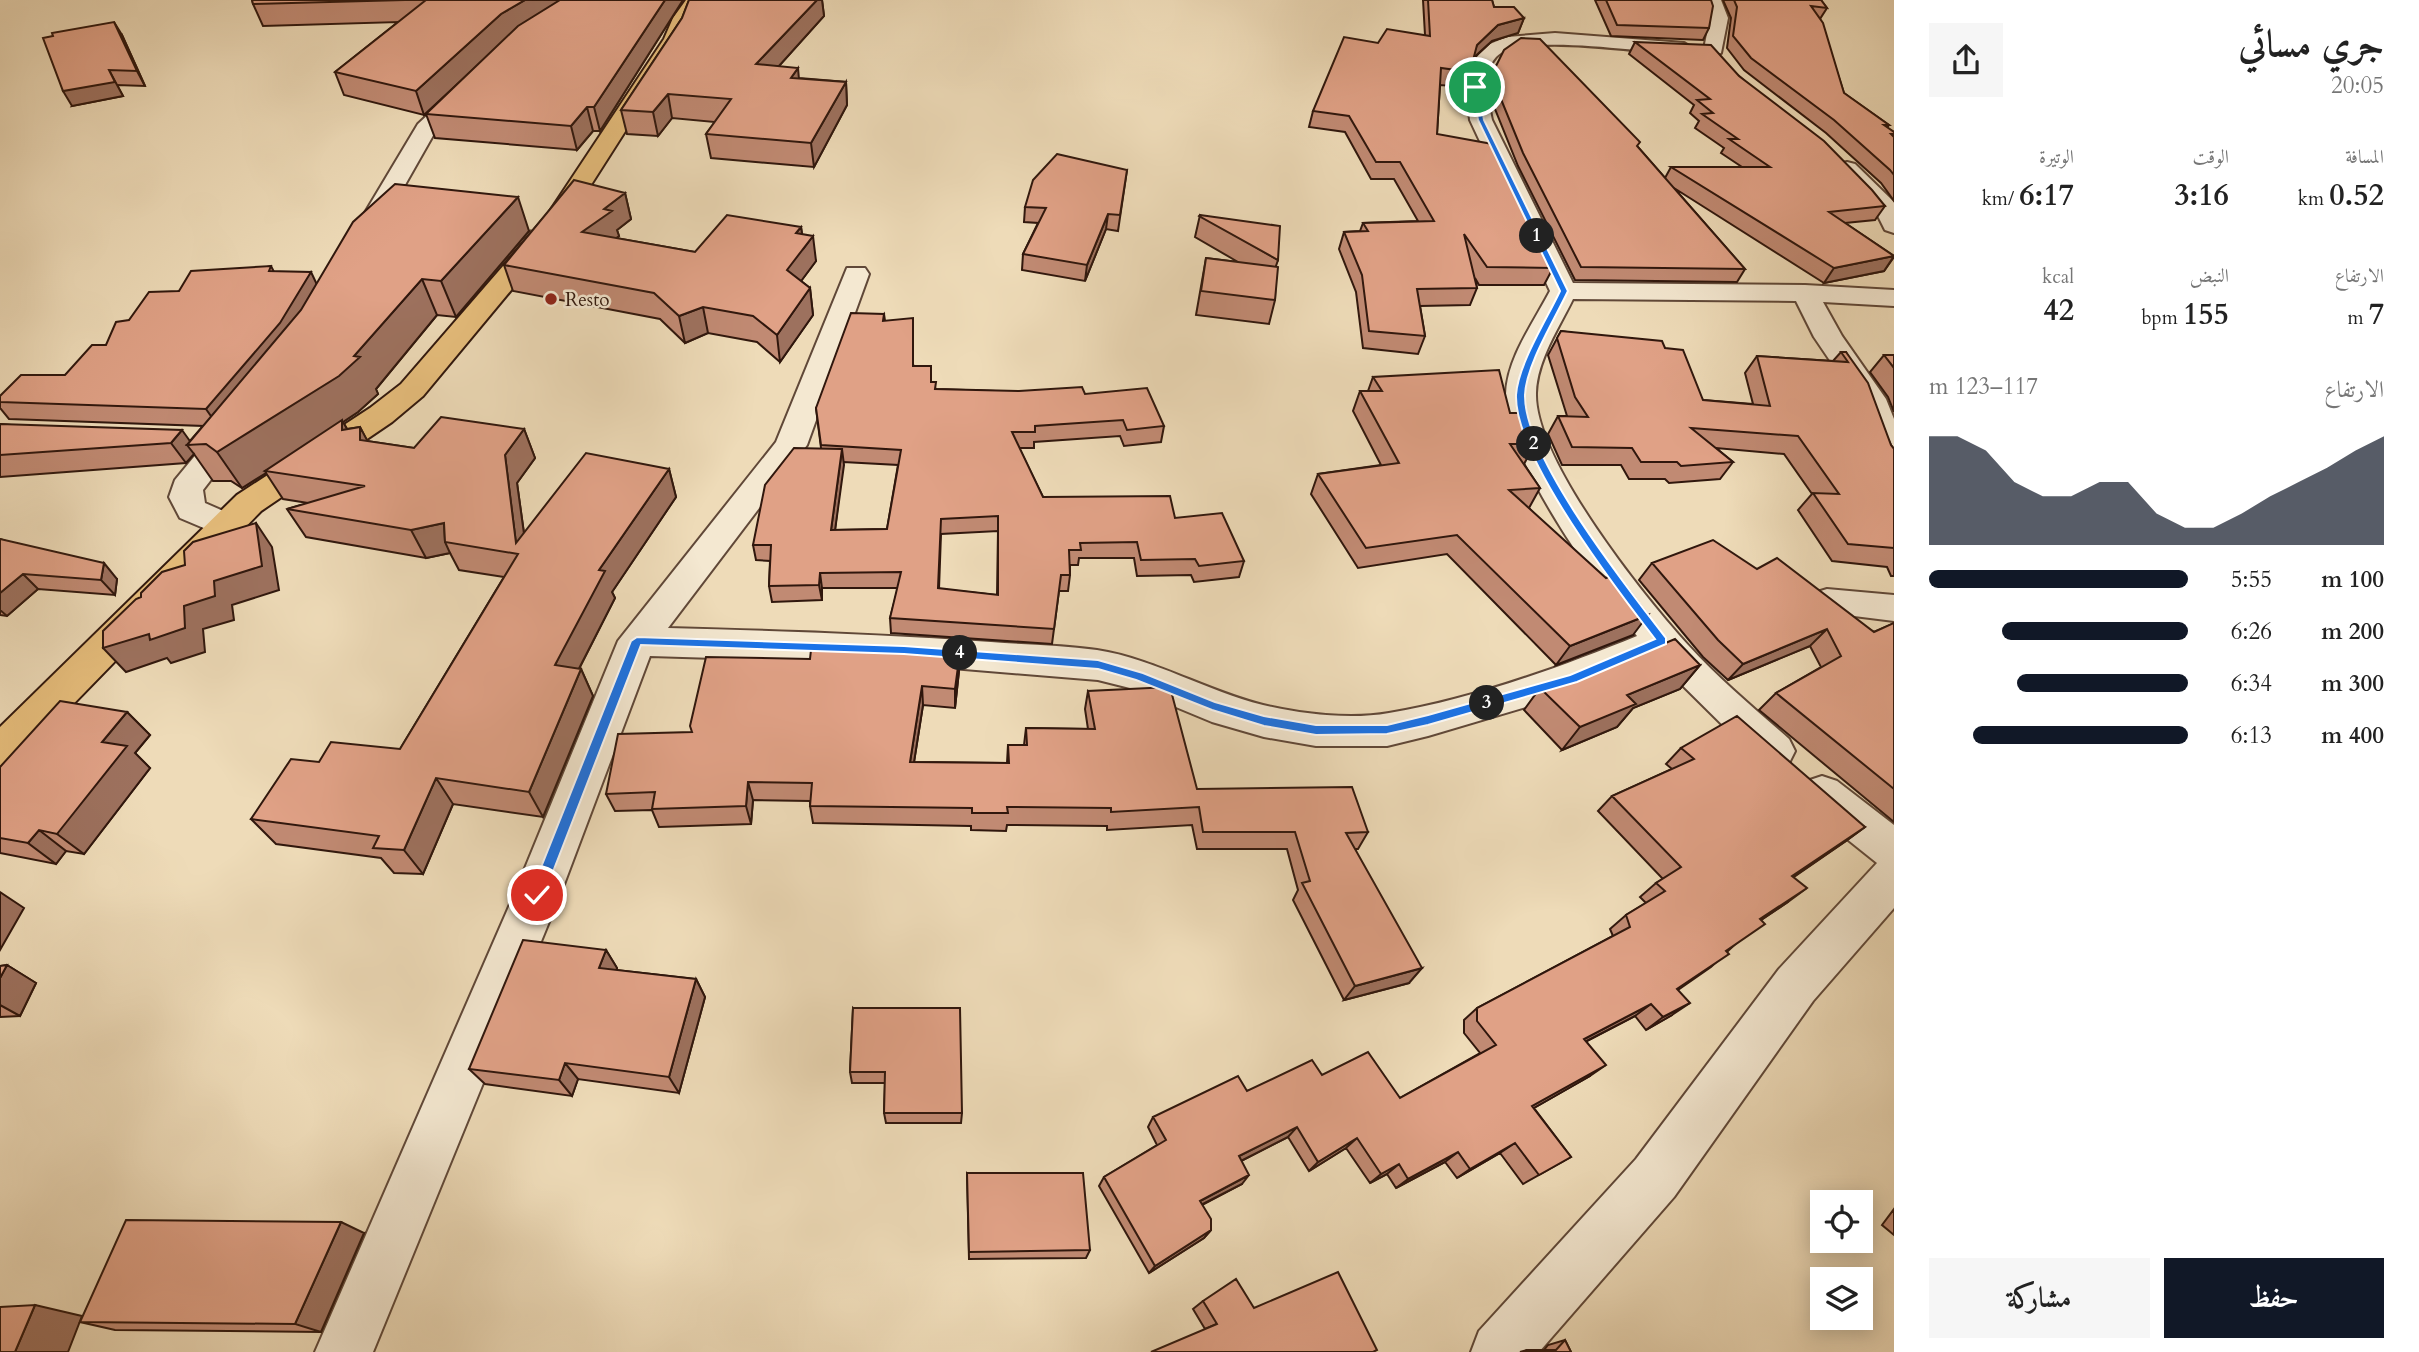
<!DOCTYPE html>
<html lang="ar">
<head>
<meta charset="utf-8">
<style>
  :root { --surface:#fff; --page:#f6f6f6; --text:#222; --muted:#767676; --accent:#111827 }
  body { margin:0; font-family:Cardo,Amiri,serif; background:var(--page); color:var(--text); direction:rtl; height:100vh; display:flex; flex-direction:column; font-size:26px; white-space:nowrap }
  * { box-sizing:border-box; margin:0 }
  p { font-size:23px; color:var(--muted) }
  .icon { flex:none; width:38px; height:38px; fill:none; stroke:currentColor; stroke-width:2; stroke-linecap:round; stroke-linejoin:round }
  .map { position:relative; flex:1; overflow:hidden; direction:ltr }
  .drawer { display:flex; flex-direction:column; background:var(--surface); width:525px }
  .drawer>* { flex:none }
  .tools { position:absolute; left:1810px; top:1190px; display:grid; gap:14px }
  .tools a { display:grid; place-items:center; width:63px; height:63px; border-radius:0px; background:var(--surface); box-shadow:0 4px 18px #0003; font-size:35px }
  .pin { position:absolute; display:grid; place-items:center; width:60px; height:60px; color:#fff; margin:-30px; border:4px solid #fff; border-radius:50%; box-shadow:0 2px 7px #0007 }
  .km { position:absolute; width:35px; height:35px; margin:-18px; border-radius:50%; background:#222; color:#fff; font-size:19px; line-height:35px; text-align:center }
  .round { display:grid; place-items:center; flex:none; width:74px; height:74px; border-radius:0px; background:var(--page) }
  .head { display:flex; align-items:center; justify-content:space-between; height:119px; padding:0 35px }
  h1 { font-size:38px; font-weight:700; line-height:52px }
  .stats { display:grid; grid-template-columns:repeat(3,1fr); gap:10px; height:119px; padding:7px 35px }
  .stats div { display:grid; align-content:center }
  .stats b { font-size:30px; font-weight:700 }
  .stats small { font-size:19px; font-weight:400 }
  .stats p { font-size:19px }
  .chart { height:196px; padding:14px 35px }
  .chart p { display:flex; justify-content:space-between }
  .chart svg { width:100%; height:126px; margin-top:7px; fill:var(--accent); opacity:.7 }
  .action { display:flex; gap:14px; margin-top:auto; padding:14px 35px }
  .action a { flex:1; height:80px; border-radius:0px; background:var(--accent); color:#fff; font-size:28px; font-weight:700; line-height:80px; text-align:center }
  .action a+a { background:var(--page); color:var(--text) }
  ul { padding:0 35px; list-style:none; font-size:23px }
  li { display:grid; grid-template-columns:112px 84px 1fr; align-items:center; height:52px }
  li i { height:18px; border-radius:9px; background:var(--accent) }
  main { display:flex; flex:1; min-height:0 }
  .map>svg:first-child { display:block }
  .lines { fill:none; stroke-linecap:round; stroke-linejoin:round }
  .minor-casing { stroke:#604838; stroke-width:4 }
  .major-casing { stroke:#30170d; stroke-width:4 }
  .minor { fill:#f4e8d1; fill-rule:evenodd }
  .major { fill:#e7be7c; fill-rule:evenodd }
  .wall { fill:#c18a73; stroke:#30170d; stroke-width:2; fill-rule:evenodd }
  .shaded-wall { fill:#9d715e; stroke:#30170d; stroke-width:2 }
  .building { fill:#e0a186; stroke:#30170d; stroke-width:2; fill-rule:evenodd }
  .route { fill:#1a73e8; stroke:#fff; stroke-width:2 }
  .poi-dot { fill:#8f2418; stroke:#f4e8d1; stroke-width:2.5 }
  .labels { text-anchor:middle; stroke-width:5; stroke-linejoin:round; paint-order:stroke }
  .far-poi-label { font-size:19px; fill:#30170d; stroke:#f4e8d1; text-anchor:start }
</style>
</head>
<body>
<main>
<section class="drawer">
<div class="head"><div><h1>جري مسائي</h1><p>20:05</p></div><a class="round"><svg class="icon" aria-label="share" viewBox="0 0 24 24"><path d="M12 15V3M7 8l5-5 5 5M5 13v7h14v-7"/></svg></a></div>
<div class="stats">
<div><p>المسافة</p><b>0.52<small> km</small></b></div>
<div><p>الوقت</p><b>3:16</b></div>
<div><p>الوتيرة</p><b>6:17<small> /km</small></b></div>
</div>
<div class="stats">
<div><p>الارتفاع</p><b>7<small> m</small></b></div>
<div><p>النبض</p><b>155<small> bpm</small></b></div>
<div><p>kcal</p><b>42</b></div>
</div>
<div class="chart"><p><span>الارتفاع</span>117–123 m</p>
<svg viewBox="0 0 160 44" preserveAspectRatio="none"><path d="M0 44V6L10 6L20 11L30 22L40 27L50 27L60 22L70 22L80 33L90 38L100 38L110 33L120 27L130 22L140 17L150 11L160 6V44z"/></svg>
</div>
<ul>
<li><b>100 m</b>5:55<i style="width:100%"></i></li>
<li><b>200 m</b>6:26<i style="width:72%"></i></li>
<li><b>300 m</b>6:34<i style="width:66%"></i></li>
<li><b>400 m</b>6:13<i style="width:83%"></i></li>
</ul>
<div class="action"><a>حفظ</a><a>مشاركة</a></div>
</section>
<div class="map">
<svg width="1894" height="1352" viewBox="0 0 1894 1352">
  <rect width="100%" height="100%" fill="#eedbb8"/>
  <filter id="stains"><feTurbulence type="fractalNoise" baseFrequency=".00286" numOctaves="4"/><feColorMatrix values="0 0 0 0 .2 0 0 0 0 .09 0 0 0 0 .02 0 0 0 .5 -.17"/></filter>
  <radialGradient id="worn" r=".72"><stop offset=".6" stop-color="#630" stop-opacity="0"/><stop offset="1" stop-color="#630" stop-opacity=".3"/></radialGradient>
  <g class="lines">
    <g class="minor-casing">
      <path id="minor" d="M1703 0H1721L1728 18 1721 53 1714 55 1704 49 1710 18Z
        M1555 33 1684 43 1694 49 1684 55C1648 53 1520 32 1496 57 1481 73 1488 101 1492 120L1573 283 1805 285 1894 290V306L1823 302 1842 336 1886 399 1894 419V471L1883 468 1878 461 1856 399 1814 337 1796 301 1573 299C1559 328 1537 360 1536 393 1534 459 1643 596 1688 645 1719 679 1755 709 1789 739L1795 751 1789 763 1775 768 1761 763 1656 659 1587 689 1428 736 1387 746H1316L1264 737 1212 722 1130 688 1098 680 904 664 650 656 560 895 373 1352H315L514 895 618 641 776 442 847 268H865L869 274 807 445 668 628C776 631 883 634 991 642 1026 645 1062 645 1097 650 1155 659 1206 691 1263 705 1301 714 1350 720 1389 713 1470 700 1561 667 1637 636 1597 584 1504 458 1506 394 1507 358 1534 322 1550 291L1470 120 1466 83 1471 65 1485 46 1507 37Z
        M467 83 478 89 435 132 376 236H358L354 231 418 124 460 85Z
        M1847 162 1855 164 1894 202V233L1885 230 1876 212 1835 169 1839 164Z
        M237 415 248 418 253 425 203 490 205 503 237 517 242 525 237 533 225 537 180 518 169 497 175 480 226 418Z
        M1827 589 1894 595V621L1814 611 1809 602 1814 593Z
        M1822 776 1837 781 1894 825V908L1813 1001 1674 1197 1539 1352H1471L1479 1331 1636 1159 1779 969 1877 863 1807 807 1801 794 1807 781Z"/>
    </g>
    <g class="major-casing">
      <path id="major" d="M686 0H704L691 18 684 39 566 224 423 396 392 422 261 511 14 765 0 770V727L237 495 370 408 401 384 548 214 664 39 673 18Z"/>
    </g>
    <use href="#minor" class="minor"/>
    <use href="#major" class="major"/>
  </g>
  <path class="wall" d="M252 0H683L600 131H593L577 150 435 138 426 114 491 53 424 115 344 95 335 72 398 22 263 26 253 4Z
    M689 0H822L824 16 779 66 799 78 846 82 847 105 814 167 711 158 706 134 715 122 672 118 658 136 627 134 621 110 682 18Z
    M1423 0H1492L1494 7 1524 18 1518 33 1492 41 1474 58 1470 72 1465 87 1440 85 1437 134 1553 268 1544 285H1479L1475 278 1477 288 1470 305 1420 306 1425 336 1418 354 1363 348 1356 292 1339 249 1344 232 1360 231 1363 223 1418 221 1394 179H1371L1345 132 1309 127 1313 111 1378 43 1425 35Z
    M1595 0H1711L1709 28 1703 40 1611 36Z
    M1723 0H1821L1827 8 1820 19 1844 93 1889 125 1887 128 1894 132V201L1881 183 1826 133 1744 70 1727 48 1731 18Z
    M122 35 145 86 117 85 123 96 72 106Z
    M1635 42 1739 76 1885 206 1875 220 1845 223 1894 256V257L1884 271 1824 283 1674 188 1745 269 1737 282 1575 280 1518 166 1491 99 1492 78 1496 66 1638 147 1665 178 1671 167H1742L1721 153 1724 148 1695 128 1699 121 1690 113 1694 105 1629 54Z
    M1127 170 1118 231 1106 229 1085 281 1022 270 1023 254 1038 223 1024 222 1025 207Z
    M625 193 631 219 617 230 619 236 616 238 695 252 801 227 802 234 816 261 801 281 810 288 813 315 780 362 757 342 708 333 685 343 660 319 513 291 504 265Z
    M1200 215 1278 260 1276 266 1275 300 1269 324 1196 315 1206 258 1238 262 1195 237Z
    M529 231 456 317 437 315 376 389 378 394 358 412 343 422 347 429 360 427 367 441 414 448 524 429 535 458 517 483 524 533 669 469 676 497 612 592 615 598 579 669H581L593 696 543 817 453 804 423 874 394 873 381 858 276 844 251 819 319 762 400 749 504 577 459 570 450 553 426 558 306 537 287 509 308 503 283 499 266 473 242 488 231 481H213L194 454 186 463 0 477V424L190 441 203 426 9 419 0 408V396L65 375 106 345 129 320 179 291 271 266 274 272 317 284Z
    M884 314 885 321 914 366H931V382L936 389 1085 394 1164 426 1161 442 1124 446 1120 436 1034 442V448H1019L1043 497 1175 518 1244 561 1239 577 1194 582 1191 575 1137 576 1134 558H1079L1078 565H1070V575L1068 591H1059L1052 644 891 633 890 618 898 588H822V600L772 602 769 586 770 561 756 560 753 545 821 448 816 408ZM843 462 898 465 887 529 835 530ZM998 531 997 595 939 589 941 534Z
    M1561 331 1665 348 1703 400 1753 404 1745 373 1757 356 1833 361 1841 352H1846L1891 445 1894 449V576H1891L1887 567 1832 561 1798 510 1812 494 1784 454 1716 448 1733 462 1720 479 1669 483 1665 479H1629L1621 465H1562L1548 434 1558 416H1567L1548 355Z
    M1884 355H1894V412L1888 397 1870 372Z
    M1373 377 1510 413 1535 444 1524 464 1540 488 1529 508 1633 635 1556 665 1447 554 1358 568 1311 494 1318 474 1381 465 1353 411 1360 391H1368Z
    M0 539 117 579 115 595 38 589 7 616 0 615Z
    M1652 563 1757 569 1874 632 1894 623V822L1759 710 1776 693 1821 667 1810 646 1728 680 1703 657 1639 580Z
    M960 652 959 671 955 708 923 705 914 762 1007 763 1008 745H1024L1026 728 1088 729 1085 709 1088 691 1197 789 1368 832 1358 849H1355L1409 983 1344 1000 1293 900 1298 890 1287 849H1197L1192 825 1107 830V826L1007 825 1006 831 971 830V826L813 823 810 806V801L753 800 751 824 659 827 652 810 615 811 606 794 692 732 810 659Z
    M1700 665 1680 689 1633 708 1617 727 1562 750 1524 710 1540 688Z
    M127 712 150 735 135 753 150 768 84 854 66 851 56 864 0 853V767Z
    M1681 748 1865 827 1846 841 1794 877 1788 902 1761 920 1711 967 1678 990 1672 1015 1646 1030 1635 1016 1587 1041 1590 1076 1534 1108 1571 1157 1523 1184 1500 1153 1457 1178 1445 1162 1396 1188 1387 1174 1370 1183 1346 1148 1309 1171 1288 1137 1241 1161 1242 1184 1202 1205 1211 1230 1204 1238 1149 1273 1099 1186 1104 1177 1157 1145 1148 1127 1153 1117 1247 1091 1322 1075 1400 1098 1480 1053 1464 1033V1020L1477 1008 1613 936 1610 929 1626 915 1646 903 1640 897 1656 883 1663 879 1598 811 1612 796 1672 769 1666 764Z
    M606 950 617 968 616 970 696 979 705 997 679 1093 578 1079 572 1096 485 1084 469 1069Z
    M7 965 36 983 20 1016 0 1017V966Z
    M853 1008 962 1113 961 1123H886L884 1113 885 1083H852L850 1072Z
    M967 1173 1090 1250 1086 1258 969 1259Z
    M1894 1209V1235L1882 1225Z
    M364 1233 321 1332 115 1330 80 1322Z
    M1203 1301 1254 1308 1205 1329 1193 1309Z
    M1565 1340 1571 1352H1520L1527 1350H1544L1548 1345Z"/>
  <path class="shaded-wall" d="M525 0H567L508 37 424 115 416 91 501 14Z
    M665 0H683L600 131 594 107Z
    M817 0H822L824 16 759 88 756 64Z
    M1524 18 1518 33 1492 41 1471 60 1477 45 1498 25Z
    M114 22 122 35 145 86 137 71Z
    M798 68 800 91 791 78Z
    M109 70 123 96 72 106 63 91Z
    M846 82 847 105 814 167 811 143Z
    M668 94 672 118 658 136 653 112Z
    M587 107 593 131 577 150 571 126Z
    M625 193 631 219 617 230 619 236 590 258 582 232 604 209Z
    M518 197 529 231 456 317 441 281Z
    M1108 214 1106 229 1085 281 1087 265Z
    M801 227 804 248 813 236 816 261 790 296 787 270 796 233Z
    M1894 256 1884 271 1824 283 1834 268Z
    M311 272 319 289 218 426 206 409Z
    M422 279 437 315 376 389 378 394 358 412 343 422 358 448 265 471 266 473 242 488 217 452 354 356Z
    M810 288 813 315 780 362 777 335Z
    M703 307 708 333 685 343 679 316Z
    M360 427 375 455 360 440Z
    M524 429 535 458 517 483 529 570 516 543 505 455Z
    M182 430 192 444 187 445 194 454 186 463 171 443Z
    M842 449 844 465 833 545 831 530Z
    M669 469 676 497 612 592 615 598 567 692 555 665 599 570Z
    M256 523 272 547 279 590 232 605 234 620 203 629 205 652 171 663 167 658 126 672 103 648 214 581Z
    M444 523 445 542 450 553 426 558 411 530Z
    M104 563 117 579 115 595 101 580Z
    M820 573 822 588V600L819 585Z
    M23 574 38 589 7 616 0 610V593Z
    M1648 615 1633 635 1556 665 1570 646Z
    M1827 629 1810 646 1728 680 1743 664Z
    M960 652 959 671 955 708V689Z
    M1700 665 1680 689 1633 708 1617 727 1562 750 1580 727 1627 695Z
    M581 669 593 696 543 817 529 792Z
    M922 686 923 705 911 781 910 762Z
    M127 712 150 735 135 753 150 768 84 854 57 834 102 742Z
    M436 778 453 804 423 874 404 850Z
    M748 782 753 800 751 824 746 806Z
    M1865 827 1846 841 1774 890 1792 876Z
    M39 830 66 851 56 864 28 843Z
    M1807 888 1788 902 1742 933 1760 919Z
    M0 892 24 908 0 950Z
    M606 950 617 968 611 986 599 968Z
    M7 965 36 983 20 1016 0 1005V978Z
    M1422 968 1409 983 1344 1000 1355 986Z
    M696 979 705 997 679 1093 669 1077Z
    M1690 1003 1672 1015 1646 1030 1663 1017Z
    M1651 1004 1635 1016 1569 1050 1584 1039Z
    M565 1063 578 1079 572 1096 559 1080Z
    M1606 1065 1590 1076 1518 1117 1532 1106Z
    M1297 1127 1288 1137 1231 1166 1239 1156Z
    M1357 1138 1346 1148 1309 1171 1318 1162Z
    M1515 1143 1500 1153 1457 1178 1470 1169Z
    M1458 1152 1445 1162 1396 1188 1408 1179Z
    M1399 1164 1387 1174 1370 1183 1381 1174Z
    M1249 1175 1242 1184 1193 1209 1200 1201Z
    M341 1222 364 1233 321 1332 295 1324Z
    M1211 1230 1204 1238 1149 1273 1155 1266Z
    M35 1305 82 1316 68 1352H15Z"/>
  <path class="building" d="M252 0H405L253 4Z
    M426 0H525L501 14 416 91 335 72Z
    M560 0H665L594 107H587L571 126 426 114 518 26Z
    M689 0H817L756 64 798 68 791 78 846 82 811 143 706 134 731 99 668 94 653 112 621 110 682 18Z
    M1428 0H1492L1494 7H1514L1524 18 1498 25 1477 45 1470 72 1441 68 1437 134 1492 144 1553 268 1487 267 1464 234 1477 288 1417 289 1425 336 1369 331 1362 275 1344 232 1368 231 1363 223 1434 221 1400 162H1376L1349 116 1313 111 1344 37 1378 43 1387 29 1430 36Z
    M1606 0H1711L1713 6 1709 28 1617 25Z
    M1734 0H1821L1827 8 1811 6 1823 23 1844 93 1889 125H1884L1894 132V134H1891L1894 137V175L1890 170 1834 120 1751 58 1733 36 1737 7Z
    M114 22 137 71 109 70 115 82 63 91 43 38 53 36 52 33Z
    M1521 38 1540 39 1640 142 1637 146 1745 269 1581 267 1523 153 1496 87V66L1504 50Z
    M1635 42 1711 45 1739 76 1824 141 1872 190 1885 206 1829 212 1894 256 1834 268 1671 167H1770L1729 139H1738L1702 114 1713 113 1697 100 1710 99Z
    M1057 154 1127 170 1120 215 1108 214 1087 265 1023 254 1046 208 1025 207 1033 180Z
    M574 180 625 193 604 209 612 211 582 232 695 252 727 215 801 227 796 233 813 236 787 270 810 288 777 335 753 316 703 307 679 316 654 293 504 265Z
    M395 184 518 197 441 281 422 279 354 356 360 357 339 376 217 452 206 444 187 445 301 310 353 222Z
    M1200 215 1280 226 1278 260 1199 216Z
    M1206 258 1278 267 1275 300 1201 291Z
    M271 266 269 271 311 272 280 323 206 409 0 402V396L21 375H65L92 345H106L116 322 129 320 149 292 179 291 191 271Z
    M851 313 884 314 883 321 913 318V366H931V382H936L935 389 1019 391 1082 387 1085 394 1147 388 1164 426 1127 430 1123 420 1035 426V432H1012L1043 497 1170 496 1175 518 1222 513 1244 561 1199 566 1195 559 1141 560 1137 542 1080 543 1081 550H1069L1070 575H1061L1054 629 890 618 901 572 820 573 819 585 769 586 771 545H753L765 485 794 448 842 449 831 530 887 529 901 450 821 445 816 408ZM998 516V595L938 588 941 519Z
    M1561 331 1662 341 1665 348 1683 350 1703 400 1770 406 1757 356 1848 362 1841 352H1846L1868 383 1891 445 1894 449V548L1848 544 1813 493 1839 494 1798 436 1691 428 1733 462 1681 466 1677 462H1641L1632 448 1572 447 1558 416 1588 417 1575 397 1557 338Z
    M1884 355H1894V368Z
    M1499 370 1510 413H1522L1535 444H1510L1540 488 1509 490 1606 578 1617 574 1648 615 1570 646 1457 535 1366 548 1318 474 1399 463 1360 391H1382L1373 377Z
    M441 417 524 429 505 455 516 543 586 453 669 469 599 570 605 571 555 665 581 669 529 792 436 778 404 850 373 848 379 836 251 819 291 759 319 762 331 742 400 749 518 554 445 542 444 523 411 530 287 509 365 486 265 471 342 420V430L360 427V440L414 448Z
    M0 424 182 430 171 443 0 455Z
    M256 523 262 566 214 581 215 596 184 606 185 628 150 640 149 634 103 648V631L136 599 141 597V593L162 572 185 565 184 551 193 542Z
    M0 539 104 563 101 580 23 574 0 593Z
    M1713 540 1757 569 1777 558 1874 632 1894 623V789L1776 693 1841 656 1827 629 1743 664 1718 640 1652 563Z
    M1675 639 1700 665 1627 695 1636 704 1580 727 1540 688 1606 668Z
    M881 647 960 652 955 689 922 686 910 762 1009 763 1008 745H1027L1026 728 1095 729 1088 691 1170 687 1197 789 1352 787 1368 832 1346 833 1422 968 1355 986 1302 883 1310 881 1295 832H1203L1199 807 1111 812V808L1007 807 1008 813H972V808L810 806 812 783 748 782 746 806 652 809 655 792 606 794 618 734 692 732 690 726 706 657 810 659 811 650 881 649Z
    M60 701 127 712 102 742 127 746 57 834 39 830 28 843 0 838V767Z
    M1737 716 1865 827 1792 876 1807 888 1760 919 1765 924 1726 951 1729 954 1677 989 1690 1003 1663 1017 1651 1004 1584 1039 1606 1065 1532 1106 1571 1157 1539 1175 1515 1143 1470 1169 1458 1152 1408 1179 1399 1164 1381 1174 1357 1138 1318 1162 1297 1127 1239 1156 1249 1175 1200 1201 1211 1219V1230L1155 1266 1104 1177 1166 1140 1153 1117 1238 1076 1247 1091 1312 1060 1322 1075 1368 1052 1400 1098 1496 1045 1477 1021V1008L1630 927 1626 915 1665 891 1656 883 1681 867 1612 796 1694 759 1681 748Z
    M523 940 606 950 599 968 696 979 669 1077 565 1063 559 1080 469 1069Z
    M7 965 0 978V966Z
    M853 1008H960L962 1113H884L885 1072H850Z
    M967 1173H1083L1090 1250 969 1252Z
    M126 1220 341 1222 295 1324 80 1322Z
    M1338 1272 1377 1350 1373 1352H1151L1217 1324 1203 1301 1236 1279 1254 1308Z
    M35 1305 15 1352H0V1307Z
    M1565 1340 1571 1352H1528L1527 1350H1556Z"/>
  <path class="route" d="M1475 85 1478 87 1484 120 1568 291C1555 319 1526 365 1525 395 1524 458 1627 587 1666 638V644L1577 682 1428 725 1387 734 1316 735 1264 726 1212 710 1136 680 1098 669 904 654 641 645 544 895 542 900H532L530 895 631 641 637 637 904 646 1098 660 1143 673 1215 702 1264 716 1316 725H1387L1428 715 1570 675 1655 639C1616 589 1514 456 1516 395 1518 364 1547 319 1560 291L1478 120 1472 87Z"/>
  <circle class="poi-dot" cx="551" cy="299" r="7"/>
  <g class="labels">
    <g class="far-poi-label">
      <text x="565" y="306">Resto</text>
    </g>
  </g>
  <rect width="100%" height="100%" filter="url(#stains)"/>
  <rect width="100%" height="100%" fill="url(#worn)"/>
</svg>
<div class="tools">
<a><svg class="icon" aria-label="locate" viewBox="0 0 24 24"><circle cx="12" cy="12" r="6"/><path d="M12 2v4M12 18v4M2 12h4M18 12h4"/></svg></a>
<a><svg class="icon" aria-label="layers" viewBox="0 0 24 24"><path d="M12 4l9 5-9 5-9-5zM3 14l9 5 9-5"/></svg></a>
</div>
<div class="pin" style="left:1475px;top:87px;background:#1e9e55"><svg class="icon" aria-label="arrive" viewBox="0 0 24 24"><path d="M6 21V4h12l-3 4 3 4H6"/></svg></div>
<div class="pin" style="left:537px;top:895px;background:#d93025"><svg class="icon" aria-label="check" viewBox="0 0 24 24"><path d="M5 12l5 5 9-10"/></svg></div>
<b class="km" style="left:1537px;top:236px">1</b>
<b class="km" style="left:1534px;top:444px">2</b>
<b class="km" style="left:1487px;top:703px">3</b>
<b class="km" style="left:960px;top:653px">4</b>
</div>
</main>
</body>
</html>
